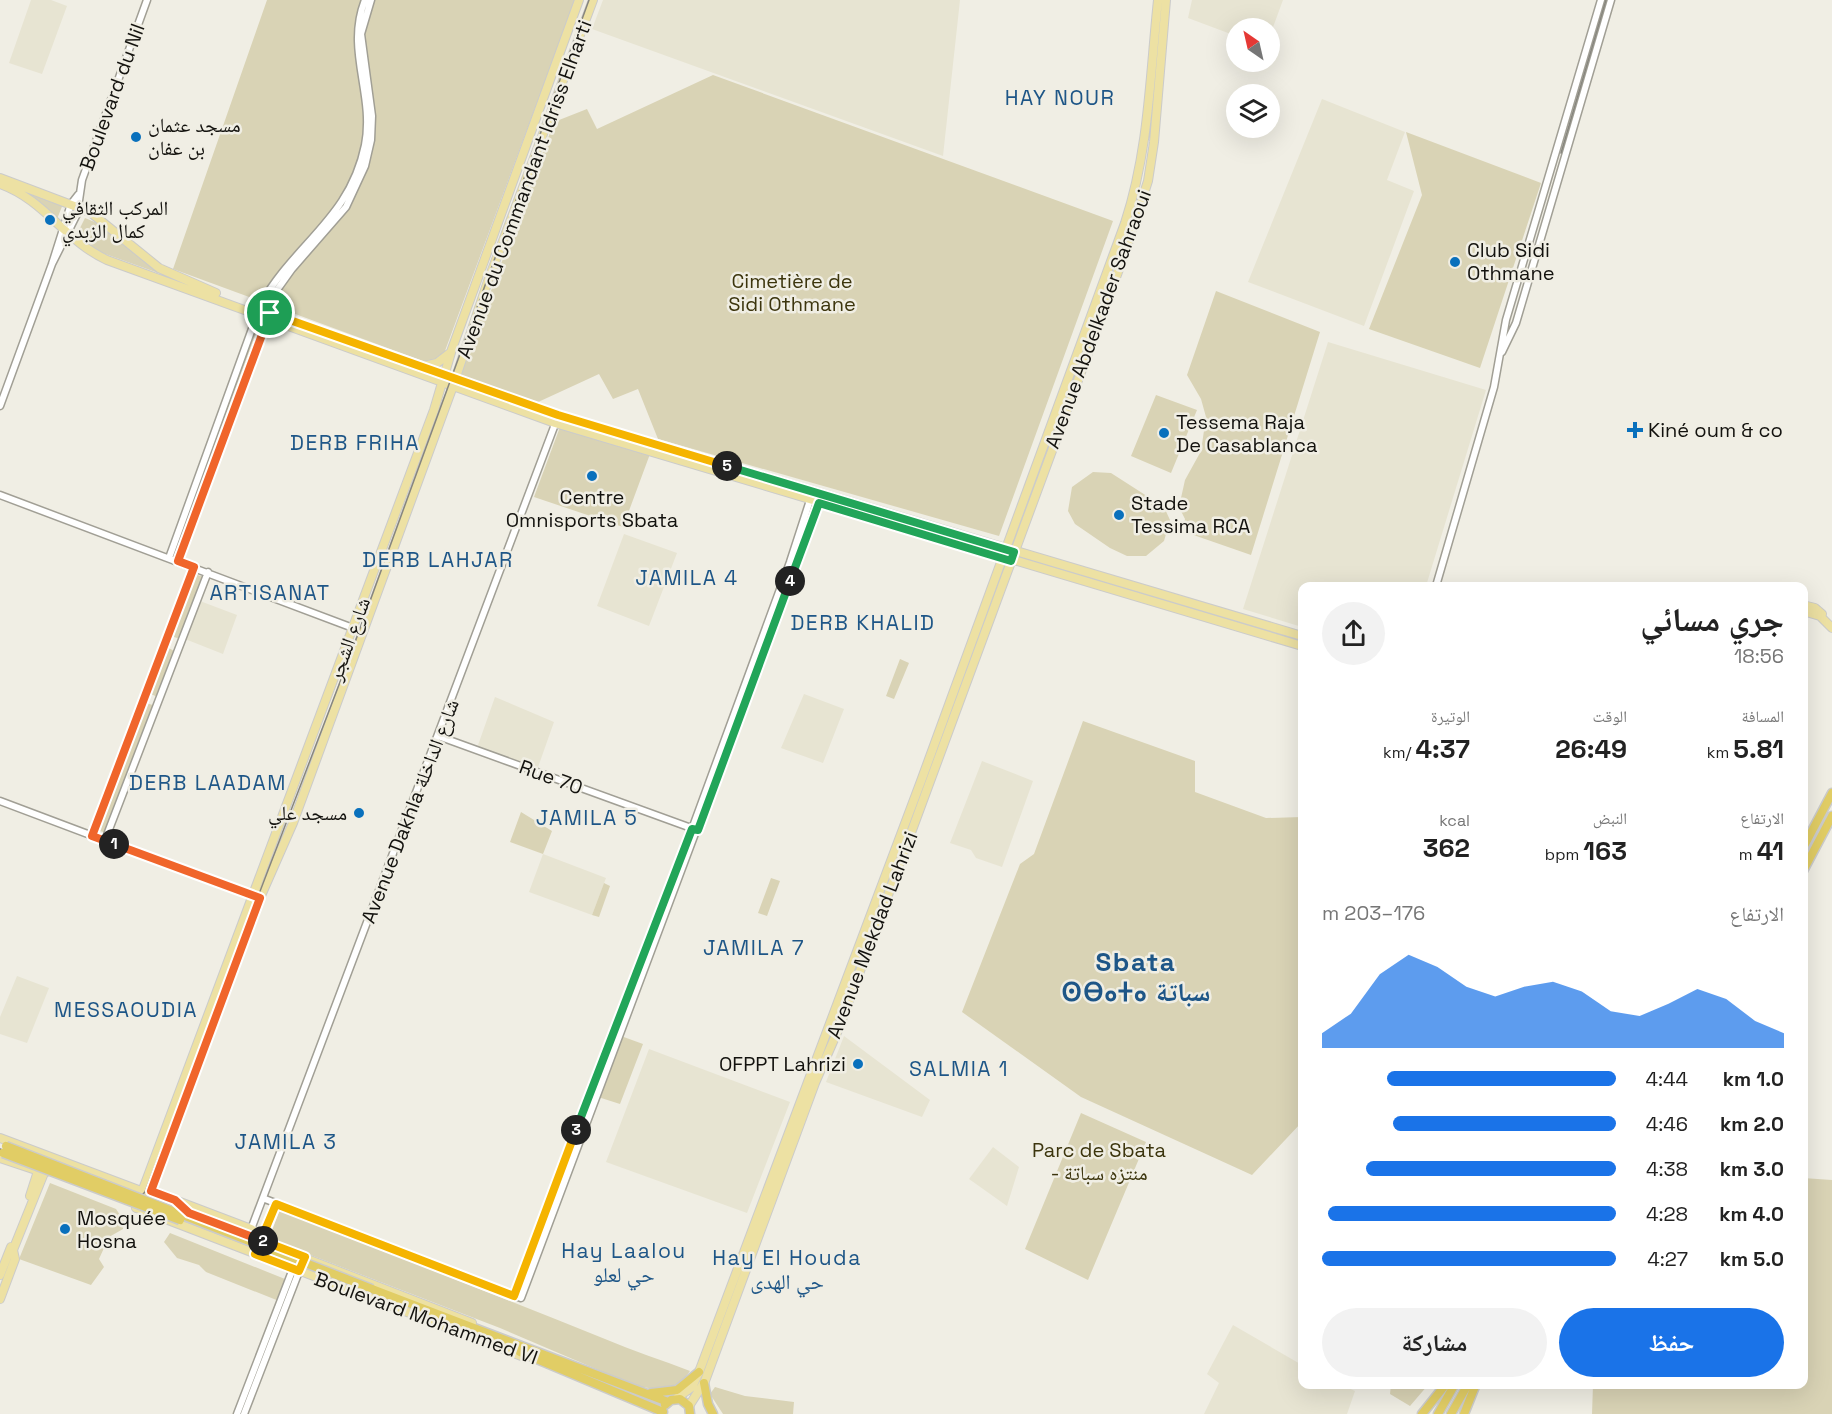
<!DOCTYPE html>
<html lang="ar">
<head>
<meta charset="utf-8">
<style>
  :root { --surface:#fff; --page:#f2f2f2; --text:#222; --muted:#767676; --accent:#1a73e8 }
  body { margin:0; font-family:"Space Grotesk","Noto Naskh Arabic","Noto Sans Tifinagh",sans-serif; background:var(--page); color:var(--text); direction:rtl; height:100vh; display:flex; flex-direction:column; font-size:22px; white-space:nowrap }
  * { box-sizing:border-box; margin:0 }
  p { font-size:20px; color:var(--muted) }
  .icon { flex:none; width:33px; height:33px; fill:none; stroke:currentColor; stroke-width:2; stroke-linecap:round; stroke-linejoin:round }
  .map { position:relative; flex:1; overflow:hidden; direction:ltr }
  .panel { position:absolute; left:1298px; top:582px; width:510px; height:807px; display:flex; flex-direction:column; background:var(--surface); border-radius:12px; box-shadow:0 6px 24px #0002; direction:rtl }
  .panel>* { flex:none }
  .needle { width:39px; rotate:326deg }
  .tools { position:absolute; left:1226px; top:18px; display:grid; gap:12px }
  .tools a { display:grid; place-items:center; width:54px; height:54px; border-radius:50%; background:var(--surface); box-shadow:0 6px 24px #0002; font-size:30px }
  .pin { position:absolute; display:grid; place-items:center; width:51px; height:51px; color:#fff; margin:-26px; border:3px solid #fff; border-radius:50%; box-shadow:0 2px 6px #0007 }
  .km { position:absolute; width:30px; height:30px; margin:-15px; border-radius:50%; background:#222; color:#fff; font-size:16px; line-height:30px; text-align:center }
  .round { display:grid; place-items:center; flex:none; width:63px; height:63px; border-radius:32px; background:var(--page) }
  .head { display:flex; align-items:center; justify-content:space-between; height:102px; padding:0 24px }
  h1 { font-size:33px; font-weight:800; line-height:45px }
  .figures { display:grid; grid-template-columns:repeat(3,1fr); gap:9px; height:102px; padding:6px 24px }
  .figures div { display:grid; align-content:center }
  .figures b { font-size:26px; font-weight:800 }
  .figures small { font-size:16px; font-weight:400 }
  .figures p { font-size:16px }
  .chart { height:168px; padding:12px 24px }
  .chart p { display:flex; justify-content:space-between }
  .chart svg { width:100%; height:108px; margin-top:6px; fill:var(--accent); opacity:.7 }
  .action { display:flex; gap:12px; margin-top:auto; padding:12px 24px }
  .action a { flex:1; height:69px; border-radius:36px; background:var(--accent); color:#fff; font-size:24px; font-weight:800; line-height:69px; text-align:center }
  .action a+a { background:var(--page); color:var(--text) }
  ul { padding:0 24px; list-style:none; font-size:20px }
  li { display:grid; grid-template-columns:96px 72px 1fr; align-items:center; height:45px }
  li i { height:15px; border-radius:8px; background:var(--accent) }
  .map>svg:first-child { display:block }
  .built { fill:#e7e4d2 }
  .green { fill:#d9d3b5 }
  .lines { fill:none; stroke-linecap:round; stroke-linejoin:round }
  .minor-casing { stroke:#a19f95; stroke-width:9 }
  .major-casing { stroke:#cbcbca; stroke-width:10 }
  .highway-casing { stroke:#cbcbca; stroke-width:11 }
  .minor { stroke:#fff; stroke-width:6 }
  .major { stroke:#ede1a3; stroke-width:8 }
  .highway { stroke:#e1cd65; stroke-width:8 }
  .tram { stroke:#87867e; stroke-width:1.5 }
  .highway-bridge-casing { stroke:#cbcbca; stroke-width:11; stroke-linecap:butt }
  .highway-bridge { stroke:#e1cd65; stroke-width:8 }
  .split-1-casing { stroke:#fff; stroke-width:12 }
  .split-2-casing { stroke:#fff; stroke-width:12 }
  .split-3-casing { stroke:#fff; stroke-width:12 }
  .split-4-casing { stroke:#fff; stroke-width:12 }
  .split-5-casing { stroke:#fff; stroke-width:12 }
  .split-6-casing { stroke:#fff; stroke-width:12 }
  .split-1 { stroke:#f0652b; stroke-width:8 }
  .split-2 { stroke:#f0652b; stroke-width:8 }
  .split-3 { stroke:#f5b400; stroke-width:8 }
  .split-4 { stroke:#22a559; stroke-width:8 }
  .split-5 { stroke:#22a559; stroke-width:8 }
  .split-6 { stroke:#f5b400; stroke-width:8 }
  .poi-dot { fill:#0970bc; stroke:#f0eee4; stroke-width:2 }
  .labels { text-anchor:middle; stroke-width:5; stroke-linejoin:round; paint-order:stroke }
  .street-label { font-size:20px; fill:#13120e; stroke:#f0eee4 }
  .poi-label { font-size:20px; fill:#13120e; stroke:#f0eee4; text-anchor:start }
  .park-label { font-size:20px; fill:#3c350d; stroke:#f0eee4 }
  .neighbourhood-label { font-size:21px; letter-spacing:1.5px; fill:#1e5687; stroke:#f0eee4 }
  .district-label { font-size:26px; font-weight:bold; letter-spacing:1.5px; fill:#1e5687; stroke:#f0eee4 }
</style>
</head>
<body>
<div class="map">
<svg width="1832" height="1414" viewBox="0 0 1832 1414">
  <rect width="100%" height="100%" fill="#f0eee4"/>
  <path class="built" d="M31 0H51L67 6 42 74 9 63Z
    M603 0H960L943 156 592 29Z
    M1192 0H1283L1269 38V28H1236V36L1188 18Z
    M1322 99 1405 132 1387 180 1414 191 1364 326 1248 282Z
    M1328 342 1486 390 1426 586H1302V627L1243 609Z
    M624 534 677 553 649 626 597 606Z
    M200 601 237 615 223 654 185 639Z
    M804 694 844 709 823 763 781 748Z
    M495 697 554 722 537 770 477 748Z
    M982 761 1033 781 1002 867 976 858 971 850 950 843Z
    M543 854 606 878 592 915 529 892Z
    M17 976 49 988 27 1043 0 1034V1017Z
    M844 1036 930 1100 922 1117 826 1082Z
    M649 1049 790 1102 747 1213 606 1162Z
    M993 1147 1019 1167 1007 1206 969 1179Z
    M1233 1325 1302 1365V1384L1342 1385 1355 1391 1347 1414H1204L1219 1383 1207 1374Z"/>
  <path class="green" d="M267 0H575L439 367 173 269Z
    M713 75 1113 221 999 536 658 439 638 389 613 399 599 374 536 403 462 378 460 374 554 122 587 109 597 129Z
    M1406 132 1541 183 1480 368 1369 329 1422 195Z
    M27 191 63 204 57 219Z
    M85 218 97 223 161 274 97 251 76 236Z
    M1216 291 1320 332 1251 555 1182 531 1185 519 1179 507 1185 480 1201 451 1206 417 1201 399 1187 375Z
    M257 314 269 318 209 473 204 471 218 421Z
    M1156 395 1197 410 1171 473 1131 456Z
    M560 427 650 454 623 527 534 497Z
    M1093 472 1111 473 1164 507 1170 520 1164 541 1146 556H1127L1110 548 1075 524 1068 511 1072 487Z
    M201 481 206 483 177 559 172 557Z
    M194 574 204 577 180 639 171 636Z
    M167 647 174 651 158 697 148 693Z
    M900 659 909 663 894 699 886 696Z
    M146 703 156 706 106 833 97 830Z
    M1083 721 1195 761V792L1266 818 1302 817V1122L1252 1175 1081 1097 962 1012 1020 864 1034 854Z
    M521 812 552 831 543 854 510 842Z
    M771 878 780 881 767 916 758 913Z
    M604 883 610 886 599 917 592 915Z
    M621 1036 643 1044 620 1104 598 1097Z
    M1081 1113 1146 1142 1088 1280 1025 1249Z
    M1803 1178 1832 1180V1414H1592L1593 1385 1803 1384Z
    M50 1183 116 1209 124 1221 123 1229 109 1237 99 1259 104 1267 91 1285 19 1259Z
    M280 1209C388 1254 497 1295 605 1339 633 1351 662 1360 690 1371L679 1386 667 1391 636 1386 500 1328 269 1239Z
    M170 1233 285 1279 279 1301 221 1278 206 1272 199 1265 177 1258 164 1242Z
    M1391 1385V1384L1428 1385 1410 1406 1390 1394Z
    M715 1387 745 1396 794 1402 793 1414H723L710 1394Z"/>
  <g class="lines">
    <g class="minor-casing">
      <path id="minor" d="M52 264 77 214 82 180 147 0
        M1502 352 1516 323 1611 0
        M0 406 52 264 71 204 78 195
        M0 495 353 628
        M169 558 261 304C295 243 350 219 365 145 375 94 345 50 365 0
        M178 561 277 290 292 269 346 207 365 166 371 140 372 116 361 34 371 0
        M1436 586 1494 387 1506 320 1601 0
        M438 736 694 829
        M0 801 255 897
        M92 836 194 567
        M105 840 208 572
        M265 1199 521 1298 820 500
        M250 1232 557 419
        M260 1242 276 1204
        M514 1296 692 829 790 562 813 491
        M237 1414 294 1266
        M244 1414 300 1269"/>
    </g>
    <g class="major-casing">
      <path id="major" d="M0 178 90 212 159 268 216 293
        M0 184C45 200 64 240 107 260L555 423 1302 646
        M264 311 558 415 1302 636
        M424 366 437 363 450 353
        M1803 605 1815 608 1822 614
        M1803 611 1820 616 1832 628
        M0 1138 141 1191H151L251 1229 259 1234 261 1240
        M0 1158 45 1173
        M30 1196 39 1168
        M175 1200 189 1213 472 1323
        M136 1208 434 410 452 349 579 0
        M137 1208 524 1357
        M142 1210 260 898 293 823 453 386 488 281 593 0
        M0 1275 11 1247
        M0 1299 15 1259 13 1250 46 1168
        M677 1398 692 1387 699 1372 921 781 1125 223C1149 150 1150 75 1158 0
        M689 1406 705 1381 815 1083 839 1028 1125 253 1148 181 1154 142 1166 0"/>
    </g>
    <g class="highway-casing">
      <path id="highway" d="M1803 848 1832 793
        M1803 871 1832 816
        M372 1289 668 1402
        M520 1352 663 1412
        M704 1383 708 1404 713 1414
        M651 1393 677 1390 699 1372
        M665 1405 671 1400 680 1399 689 1406 690 1414
        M1422 1414 1446 1384
        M1438 1414 1455 1384
        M1451 1414 1468 1384
        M1464 1414 1476 1384"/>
    </g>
    <use href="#minor" class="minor"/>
    <use href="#major" class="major"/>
    <use href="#highway" class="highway"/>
    <path class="tram" d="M1561 153 1606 0
      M0 1149 128 1197H140L145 1192 350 656 589 0"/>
    <g class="highway-bridge-casing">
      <path id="highway-bridge" d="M6 1146 372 1289
        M3 1153 180 1220"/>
    </g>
    <use href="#highway-bridge" class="highway-bridge"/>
  </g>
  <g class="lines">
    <g class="split-1-casing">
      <path id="split-1" d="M114 844 92 836 194 567 178 561 270 313"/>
    </g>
    <g class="split-2-casing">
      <path id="split-2" d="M114 844 260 898 151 1191 175 1200 189 1213 263 1241"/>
    </g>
    <g class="split-3-casing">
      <path id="split-3" d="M263 1241 305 1257 299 1271 255 1254 276 1204 514 1296 576 1130"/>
    </g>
    <g class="split-4-casing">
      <path id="split-4" d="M576 1130 692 829 698 830 790 581"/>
    </g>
    <g class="split-5-casing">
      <path id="split-5" d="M727 466 1014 552 1011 561 819 503 790 581"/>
    </g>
    <g class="split-6-casing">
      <path id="split-6" d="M270 313 558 415 727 466"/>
    </g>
    <use href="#split-1" class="split-1"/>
    <use href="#split-2" class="split-2"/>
    <use href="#split-3" class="split-3"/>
    <use href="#split-4" class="split-4"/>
    <use href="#split-5" class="split-5"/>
    <use href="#split-6" class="split-6"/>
  </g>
  <g class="poi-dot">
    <circle cx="136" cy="137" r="6"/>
    <circle cx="50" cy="220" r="6"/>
    <circle cx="1455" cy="262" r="6"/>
    <path d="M1632 421h6v6h6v6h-6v6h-6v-6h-6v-6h6z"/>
    <circle cx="1164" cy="433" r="6"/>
    <circle cx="592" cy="476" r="6"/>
    <circle cx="1119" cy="515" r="6"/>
    <circle cx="359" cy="813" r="6"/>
    <circle cx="858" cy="1064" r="6"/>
    <circle cx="65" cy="1229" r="6"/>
  </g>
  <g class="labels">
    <g class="street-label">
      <text transform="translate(112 97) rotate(-70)" y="7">Boulevard du Nil</text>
      <text transform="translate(524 189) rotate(-70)" y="7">Avenue du Commandant Idriss Elharti</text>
      <text transform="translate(1098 319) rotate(-70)" y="7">Avenue Abdelkader Sahraoui</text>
      <text transform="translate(349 639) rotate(-70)" y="7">شارع الشجر</text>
      <text transform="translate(551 777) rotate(20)" y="7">Rue 70</text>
      <text transform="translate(410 811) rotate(-69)" y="7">Avenue Dakhla شارع الداخلة</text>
      <text transform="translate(872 935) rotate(-69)" y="7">Avenue Mekdad Lahrizi</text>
      <text transform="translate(426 1318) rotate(20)" y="7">Boulevard Mohammed VI</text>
    </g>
    <g class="poi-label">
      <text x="148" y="132">مسجد عثمان<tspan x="148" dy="23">بن عفان</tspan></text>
      <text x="62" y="215">المركب الثقافي<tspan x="62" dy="23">كمال الزبدي</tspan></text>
      <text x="1467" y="257">Club Sidi<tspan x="1467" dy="23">Othmane</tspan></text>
      <text x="1176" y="429">Tessema Raja<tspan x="1176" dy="23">De Casablanca</tspan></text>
      <text x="1648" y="437">Kiné oum &amp; co</text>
      <text x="592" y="504" text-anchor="middle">Centre<tspan x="592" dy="23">Omnisports Sbata</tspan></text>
      <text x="1131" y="510">Stade<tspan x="1131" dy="23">Tessima RCA</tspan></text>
      <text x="347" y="820" text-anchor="end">مسجد علي</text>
      <text x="846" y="1071" text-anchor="end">OFPPT Lahrizi</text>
      <text x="77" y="1225">Mosquée<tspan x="77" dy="23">Hosna</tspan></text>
    </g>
    <g class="park-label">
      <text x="792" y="288">Cimetière de<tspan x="792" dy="23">Sidi Othmane</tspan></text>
      <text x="1099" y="1157">Parc de Sbata<tspan x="1099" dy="23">- منتزه سباتة</tspan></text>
    </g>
    <g class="neighbourhood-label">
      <text x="1060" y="105">HAY NOUR</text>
      <text x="355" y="450">DERB FRIHA</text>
      <text x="438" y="567">DERB LAHJAR</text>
      <text x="687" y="585">JAMILA 4</text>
      <text x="270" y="600">ARTISANAT</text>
      <text x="863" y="630">DERB KHALID</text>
      <text x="208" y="790">DERB LAADAM</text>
      <text x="587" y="825">JAMILA 5</text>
      <text x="754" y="955">JAMILA 7</text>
      <text x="126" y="1017">MESSAOUDIA</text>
      <text x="959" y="1076">SALMIA 1</text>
      <text x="286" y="1149">JAMILA 3</text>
      <text x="624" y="1258">Hay Laalou<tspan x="624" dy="24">حي لعلو</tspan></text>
      <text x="787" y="1265">Hay El Houda<tspan x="787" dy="24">حي الهدى</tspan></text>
    </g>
    <g class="district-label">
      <text x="1136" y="971">Sbata<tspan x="1136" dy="30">ⵙⴱⴰⵜⴰ سباتة</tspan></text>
    </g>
  </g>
</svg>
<div class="tools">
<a><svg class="needle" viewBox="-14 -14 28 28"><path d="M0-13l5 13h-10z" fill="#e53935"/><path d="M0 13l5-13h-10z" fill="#767676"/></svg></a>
<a><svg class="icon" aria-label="layers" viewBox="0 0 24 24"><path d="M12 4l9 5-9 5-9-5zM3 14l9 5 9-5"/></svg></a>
</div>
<div class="pin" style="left:270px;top:313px;background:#1e9e55"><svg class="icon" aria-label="arrive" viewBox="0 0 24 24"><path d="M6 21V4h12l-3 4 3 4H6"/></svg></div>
<b class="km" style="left:114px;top:844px">1</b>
<b class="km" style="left:263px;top:1241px">2</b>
<b class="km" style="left:576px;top:1130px">3</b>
<b class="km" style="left:790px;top:581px">4</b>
<b class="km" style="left:727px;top:466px">5</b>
<section class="panel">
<div class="head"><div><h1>جري مسائي</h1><p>18:56</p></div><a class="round"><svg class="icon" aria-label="share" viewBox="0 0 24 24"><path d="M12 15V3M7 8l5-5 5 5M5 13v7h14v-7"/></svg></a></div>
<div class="figures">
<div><p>المسافة</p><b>5.81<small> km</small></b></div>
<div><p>الوقت</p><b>26:49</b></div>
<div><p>الوتيرة</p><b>4:37<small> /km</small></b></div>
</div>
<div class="figures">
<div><p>الارتفاع</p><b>41<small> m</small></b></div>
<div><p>النبض</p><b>163<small> bpm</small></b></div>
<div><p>kcal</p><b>362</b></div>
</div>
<div class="chart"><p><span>الارتفاع</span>176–203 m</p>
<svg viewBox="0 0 160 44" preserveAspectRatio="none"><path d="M0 44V38L10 30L20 14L30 6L40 11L50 19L60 23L70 19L80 17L90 21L100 29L110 31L120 26L130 20L140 24L150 33L160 38V44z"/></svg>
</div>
<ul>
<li><b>1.0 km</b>4:44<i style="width:78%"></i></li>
<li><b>2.0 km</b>4:46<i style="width:76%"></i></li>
<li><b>3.0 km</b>4:38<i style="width:85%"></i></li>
<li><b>4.0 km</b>4:28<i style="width:98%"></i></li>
<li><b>5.0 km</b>4:27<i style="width:100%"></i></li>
</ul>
<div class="action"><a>حفظ</a><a>مشاركة</a></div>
</section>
</div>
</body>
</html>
